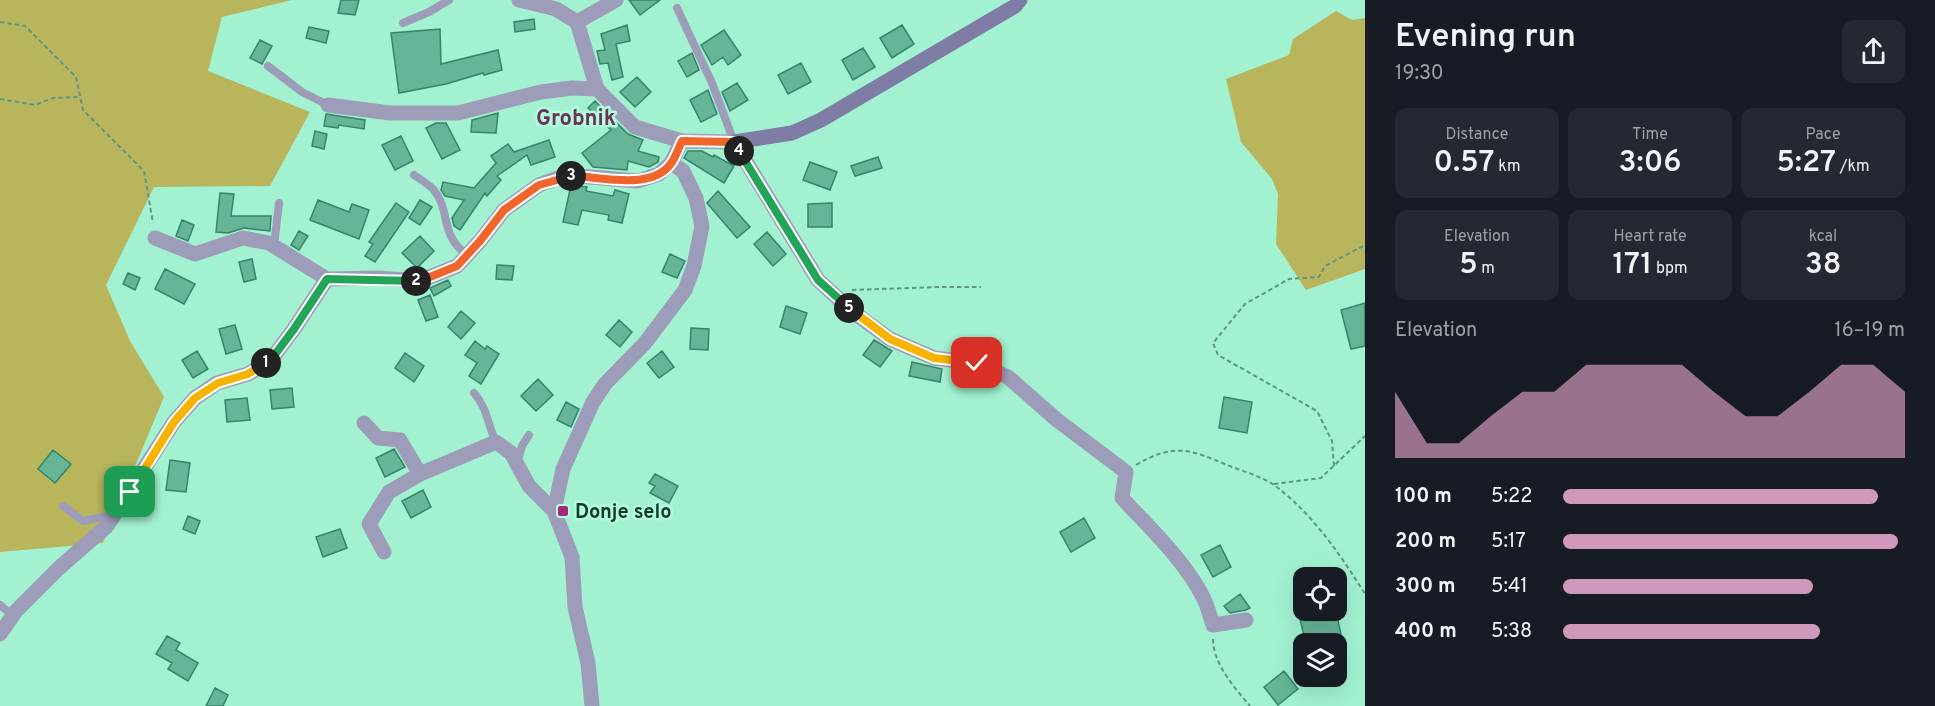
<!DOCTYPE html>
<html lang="en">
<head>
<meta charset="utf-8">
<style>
  :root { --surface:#171b24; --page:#242831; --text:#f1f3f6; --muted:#9ea1a6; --accent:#d098bd }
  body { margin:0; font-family:Overpass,sans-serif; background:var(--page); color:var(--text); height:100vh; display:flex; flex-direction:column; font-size:22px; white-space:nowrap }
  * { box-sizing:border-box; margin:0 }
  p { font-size:20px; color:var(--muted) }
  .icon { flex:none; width:33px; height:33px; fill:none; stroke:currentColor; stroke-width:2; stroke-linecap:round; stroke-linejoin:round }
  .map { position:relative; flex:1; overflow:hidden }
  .sheet { display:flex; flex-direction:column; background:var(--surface); width:570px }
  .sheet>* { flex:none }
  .tools { position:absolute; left:1293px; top:567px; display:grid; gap:12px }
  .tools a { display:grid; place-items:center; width:54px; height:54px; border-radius:12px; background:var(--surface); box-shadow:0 6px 24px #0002; font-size:30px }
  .pin { position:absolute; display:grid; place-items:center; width:51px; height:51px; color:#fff; margin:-26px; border-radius:12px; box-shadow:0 3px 9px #0006 }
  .km { position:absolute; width:30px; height:30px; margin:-15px; border-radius:50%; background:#222; color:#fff; font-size:16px; line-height:30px; text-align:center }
  .round { display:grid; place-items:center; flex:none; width:63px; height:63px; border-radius:12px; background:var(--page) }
  .head { display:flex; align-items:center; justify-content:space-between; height:102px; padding:0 30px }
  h1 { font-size:33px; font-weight:600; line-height:45px }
  .metrics { display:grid; grid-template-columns:repeat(3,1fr); gap:9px; height:102px; padding:6px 30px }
  .metrics div { display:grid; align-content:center; border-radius:12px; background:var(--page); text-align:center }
  .metrics b { font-size:30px; font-weight:600 }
  .metrics small { font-size:16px; font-weight:400 }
  .metrics p { font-size:16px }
  .chart { height:168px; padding:12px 30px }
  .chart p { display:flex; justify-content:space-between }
  .chart svg { width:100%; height:108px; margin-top:6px; fill:var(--accent); opacity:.7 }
  ul { padding:0 30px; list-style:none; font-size:20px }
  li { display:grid; grid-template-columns:96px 72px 1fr; align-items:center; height:45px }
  li i { height:15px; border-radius:8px; background:var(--accent) }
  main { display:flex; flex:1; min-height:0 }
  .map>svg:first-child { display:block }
  .green { fill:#b8b55d }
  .building { fill:#66b597; stroke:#348569; stroke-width:1.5 }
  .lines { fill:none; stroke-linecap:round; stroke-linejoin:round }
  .path { stroke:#5e9780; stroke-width:2; stroke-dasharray:4.5 3; stroke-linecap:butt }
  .lane { stroke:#9e9db9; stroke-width:8 }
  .street { stroke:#9e9db9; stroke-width:15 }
  .secondary { stroke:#7f7da5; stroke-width:15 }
  .split-1-casing { stroke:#fff; stroke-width:12 }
  .split-2-casing { stroke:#fff; stroke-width:12 }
  .split-3-casing { stroke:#fff; stroke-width:12 }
  .split-4-casing { stroke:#fff; stroke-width:12 }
  .split-5-casing { stroke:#fff; stroke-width:12 }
  .split-6-casing { stroke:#fff; stroke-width:12 }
  .split-1 { stroke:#f5b400; stroke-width:8 }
  .split-2 { stroke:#22a559; stroke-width:8 }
  .split-3 { stroke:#f0652b; stroke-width:8 }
  .split-4 { stroke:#f0652b; stroke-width:8 }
  .split-5 { stroke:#22a559; stroke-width:8 }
  .split-6 { stroke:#f5b400; stroke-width:8 }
  .poi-dot { fill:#a82978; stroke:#afffdf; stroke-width:2 }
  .labels { text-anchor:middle; stroke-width:5; stroke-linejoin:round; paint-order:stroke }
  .poi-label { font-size:20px; font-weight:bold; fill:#16372b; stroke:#afffdf; text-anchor:start }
  .quarter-label { font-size:22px; font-weight:bold; fill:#6f3053; stroke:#afffdf }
</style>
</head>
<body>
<main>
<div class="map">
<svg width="1365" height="706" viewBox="0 0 1365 706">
  <rect width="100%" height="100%" fill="#a2f2d1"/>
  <path class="green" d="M0 0H292L222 17 208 71 310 112 270 186 154 187 106 285 130 341 164 397 103 543 0 552Z
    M1336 11 1352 20 1365 18V269L1306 290 1276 244 1278 194 1272 179 1241 142 1226 79 1289 55 1293 39Z"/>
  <path class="building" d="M341 0H359L355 15 338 13Z
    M629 0H660L640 15Z
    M534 19 535 29 515 32 514 22Z
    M627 25 630 41 616 44 623 77 612 80 608 63 600 64 597 51 605 50 601 34Z
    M902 25 914 44 892 58 880 38Z
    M309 27 329 31 326 43 306 38Z
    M440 29 441 64 498 50 502 70 484 75 483 73 446 84 399 93 391 33Z
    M724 30 741 55 728 65 723 57 712 65 701 45Z
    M260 40 272 46 262 64 250 58Z
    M863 48 875 67 853 80 842 60Z
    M692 53 699 70 687 77 678 61Z
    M801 63 811 82 788 94 778 75Z
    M637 77 651 92 635 107 620 92Z
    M737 83 748 100 730 111 722 92Z
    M708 90 717 114 701 122 690 100Z
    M595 101 628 134 643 140 638 151 659 157 658 162 649 167 628 161 627 170 593 167 582 153 611 130 588 108Z
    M498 113 496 133 471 132 472 120Z
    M326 114 365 120 364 129 339 125 338 128 324 126Z
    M436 123H446L460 150 442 159 426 128Z
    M315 131 327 134 324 149 312 146Z
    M401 136 413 161 395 170 382 145Z
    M549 140 555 157 531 165 527 155 497 176 501 180 487 196 485 193 460 230 454 226 452 218 464 200 445 196 441 190 443 182 474 188 496 163 491 156 508 144 514 152Z
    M688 151H702L713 157 714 155 734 166 724 183 684 158Z
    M878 157 882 168 855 176 851 166Z
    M810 162 837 172 830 190 803 180Z
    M571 185 587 187 586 191 613 196 615 190 629 194 622 223 608 220 609 215 582 210 578 225 563 222Z
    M718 191 750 227 737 238 707 203Z
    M220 193 234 194 231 216H271L270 231 244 228 228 233 216 232Z
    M318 200 349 212 352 204 369 210 359 239 310 220Z
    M420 200 432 207 420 225 409 218Z
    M396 203 409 212 375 262 365 256 373 244 369 242Z
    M832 203V227H808V204Z
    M182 220 194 225 188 241 176 236Z
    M299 231 308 236 299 250 291 245Z
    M767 232 786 254 773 266 754 244Z
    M420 236 434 251 417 268 402 253Z
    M670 254 685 261 677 278 662 272Z
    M252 259 256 279 244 282 239 262Z
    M497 265 514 266 512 280 496 279Z
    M165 269 195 284 184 304 155 289Z
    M128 273 140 278 135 290 123 284Z
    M448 280 451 286 434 296 430 288Z
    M430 295 438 317 426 321 418 300Z
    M1365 303V346L1351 349 1341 310Z
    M786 306 807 313 800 334 780 327Z
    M461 311 475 323 461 339 448 327Z
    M619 320 632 332 620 347 606 335Z
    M235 325 242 349 226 354 219 329Z
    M691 328 709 329 708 350 690 349Z
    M874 340 892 351 880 367 863 355Z
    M475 341 485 349 487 346 499 354 481 384 469 376 477 363 465 355Z
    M197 351 208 369 193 378 182 360Z
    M662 351 674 367 659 378 647 363Z
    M405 353 424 366 414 382 395 368Z
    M912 362 942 369 940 382 909 376Z
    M538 379 553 395 536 411 521 396Z
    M292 388 294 407 272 409 270 390Z
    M1224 397 1252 402 1247 433 1219 428Z
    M247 398 250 420 227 422 225 400Z
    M566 402 579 409 571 427 557 420Z
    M394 449 405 467 385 477 376 458Z
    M53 450 71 464 55 483 38 469Z
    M170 460 190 463 186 492 166 490Z
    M655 474 678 486 669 503 650 493 655 486 649 483Z
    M423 490 431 507 411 518 402 501Z
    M188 516 200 521 195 534 183 529Z
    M1084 518 1095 538 1071 552 1060 532Z
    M340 529 347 548 323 557 316 537Z
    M1220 545 1231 567 1213 577 1201 555Z
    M1240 594 1250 608 1246 610 1230 613 1224 606Z
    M1336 611 1343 644H1306L1300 619Z
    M167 636 180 643 176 650 198 663 188 681 168 669 172 663 156 654Z
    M1284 671 1298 689 1278 705 1264 687Z
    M215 688 228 695 223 706H206Z"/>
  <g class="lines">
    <path class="path" d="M0 22 25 26 76 77 83 110 144 171 153 223
      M0 99 35 105 53 98 79 97
      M852 290 938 287H981
      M1136 465C1173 443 1190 449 1227 465 1242 471 1261 476 1274 485 1312 513 1340 554 1365 594
      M1334 466 1332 441 1317 411 1218 355 1213 343 1245 304 1289 279 1319 277 1325 266 1365 245
      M1274 484 1321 478 1365 436
      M1213 639C1213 664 1235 688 1250 706"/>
    <path class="lane" d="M677 8 712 83 734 142
      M403 23 429 12 449 0
      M268 66 302 92 328 105
      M414 175C420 179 428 184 433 189 452 211 438 233 467 255
      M274 246 279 203
      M474 393C487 407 488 426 496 442
      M517 463 522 446 529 435
      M63 506 83 521 113 515
      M0 605 13 616"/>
    <path class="street" d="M519 0 556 9 577 22 597 89
      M577 22 616 0
      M328 105 390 113H458L541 92 572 88 597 89 635 127 682 141
      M155 238 195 254 243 238 269 243 327 279
      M364 423 378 438 400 440 420 474 496 442 511 453 529 486 554 511
      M384 552 369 524 389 492 420 474
      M0 634 16 611 59 568 107 526 174 422 195 398 217 383 248 374 270 361 294 329 327 279 378 278 420 281 457 266 480 241 504 210 539 185 566 175 638 181 659 174 671 163 682 141 734 142 818 280 853 312 890 339 934 358 977 363 1008 377 1057 420 1126 472 1122 498C1149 527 1187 563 1204 599 1208 607 1210 617 1213 625L1246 620
      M592 706 588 663 575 607 572 557 554 511 563 469 593 402 605 384 645 343 685 290 694 266 702 226 696 198 683 171 671 163"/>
    <path class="secondary" d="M734 142 792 133 821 120 1015 6 1020 0"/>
  </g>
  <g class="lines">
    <g class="split-1-casing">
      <path id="split-1" d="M130 492 174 422 195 398 218 383 248 374 266 363"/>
    </g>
    <g class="split-2-casing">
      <path id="split-2" d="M266 363 270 361 294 329 327 279 416 281"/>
    </g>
    <g class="split-3-casing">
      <path id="split-3" d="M416 281H420L457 266 480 241 504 210 539 185 571 176"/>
    </g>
    <g class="split-4-casing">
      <path id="split-4" d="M571 176C600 176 653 192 672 162 676 156 679 147 682 141L734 142 739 151"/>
    </g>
    <g class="split-5-casing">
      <path id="split-5" d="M739 151 818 280 849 308"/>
    </g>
    <g class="split-6-casing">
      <path id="split-6" d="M849 308 890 339 934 358 977 363"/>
    </g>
    <use href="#split-1" class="split-1"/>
    <use href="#split-2" class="split-2"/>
    <use href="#split-3" class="split-3"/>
    <use href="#split-4" class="split-4"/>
    <use href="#split-5" class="split-5"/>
    <use href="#split-6" class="split-6"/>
  </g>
  <rect class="poi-dot" x="557" y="505" width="12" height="12" rx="3"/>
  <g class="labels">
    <g class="poi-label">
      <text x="575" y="518">Donje selo</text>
    </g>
    <g class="quarter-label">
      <text x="576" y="125">Grobnik</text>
    </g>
  </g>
</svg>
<div class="tools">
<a><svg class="icon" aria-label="locate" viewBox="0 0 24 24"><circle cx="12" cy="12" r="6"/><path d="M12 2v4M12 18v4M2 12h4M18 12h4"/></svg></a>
<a><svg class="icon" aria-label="layers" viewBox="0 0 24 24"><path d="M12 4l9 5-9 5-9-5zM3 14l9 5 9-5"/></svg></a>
</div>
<div class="pin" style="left:130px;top:492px;background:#1e9e55"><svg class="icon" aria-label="arrive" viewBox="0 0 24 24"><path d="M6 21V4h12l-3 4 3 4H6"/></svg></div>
<div class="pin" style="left:977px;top:363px;background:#d93025"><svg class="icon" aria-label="check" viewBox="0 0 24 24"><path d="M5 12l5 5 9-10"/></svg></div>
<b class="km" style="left:266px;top:363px">1</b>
<b class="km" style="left:416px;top:281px">2</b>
<b class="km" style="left:571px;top:176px">3</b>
<b class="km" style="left:739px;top:151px">4</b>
<b class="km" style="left:849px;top:308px">5</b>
</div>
<section class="sheet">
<div class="head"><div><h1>Evening run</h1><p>19:30</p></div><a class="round"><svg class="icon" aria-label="share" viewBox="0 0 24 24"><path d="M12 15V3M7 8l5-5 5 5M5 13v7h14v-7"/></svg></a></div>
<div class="metrics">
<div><p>Distance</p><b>0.57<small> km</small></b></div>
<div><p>Time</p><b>3:06</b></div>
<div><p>Pace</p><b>5:27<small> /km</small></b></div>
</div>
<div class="metrics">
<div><p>Elevation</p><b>5<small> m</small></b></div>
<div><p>Heart rate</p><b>171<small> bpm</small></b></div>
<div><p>kcal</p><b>38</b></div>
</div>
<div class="chart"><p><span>Elevation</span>16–19 m</p>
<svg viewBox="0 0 160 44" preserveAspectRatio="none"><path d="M0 44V17L10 38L20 38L30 27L40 17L50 17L60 6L70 6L80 6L90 6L100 17L110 27L120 27L130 17L140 6L150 6L160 17V44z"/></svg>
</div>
<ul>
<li><b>100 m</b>5:22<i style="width:92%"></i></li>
<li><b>200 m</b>5:17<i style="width:98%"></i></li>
<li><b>300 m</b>5:41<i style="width:73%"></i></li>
<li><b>400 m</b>5:38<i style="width:75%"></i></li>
</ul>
</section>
</main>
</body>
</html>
